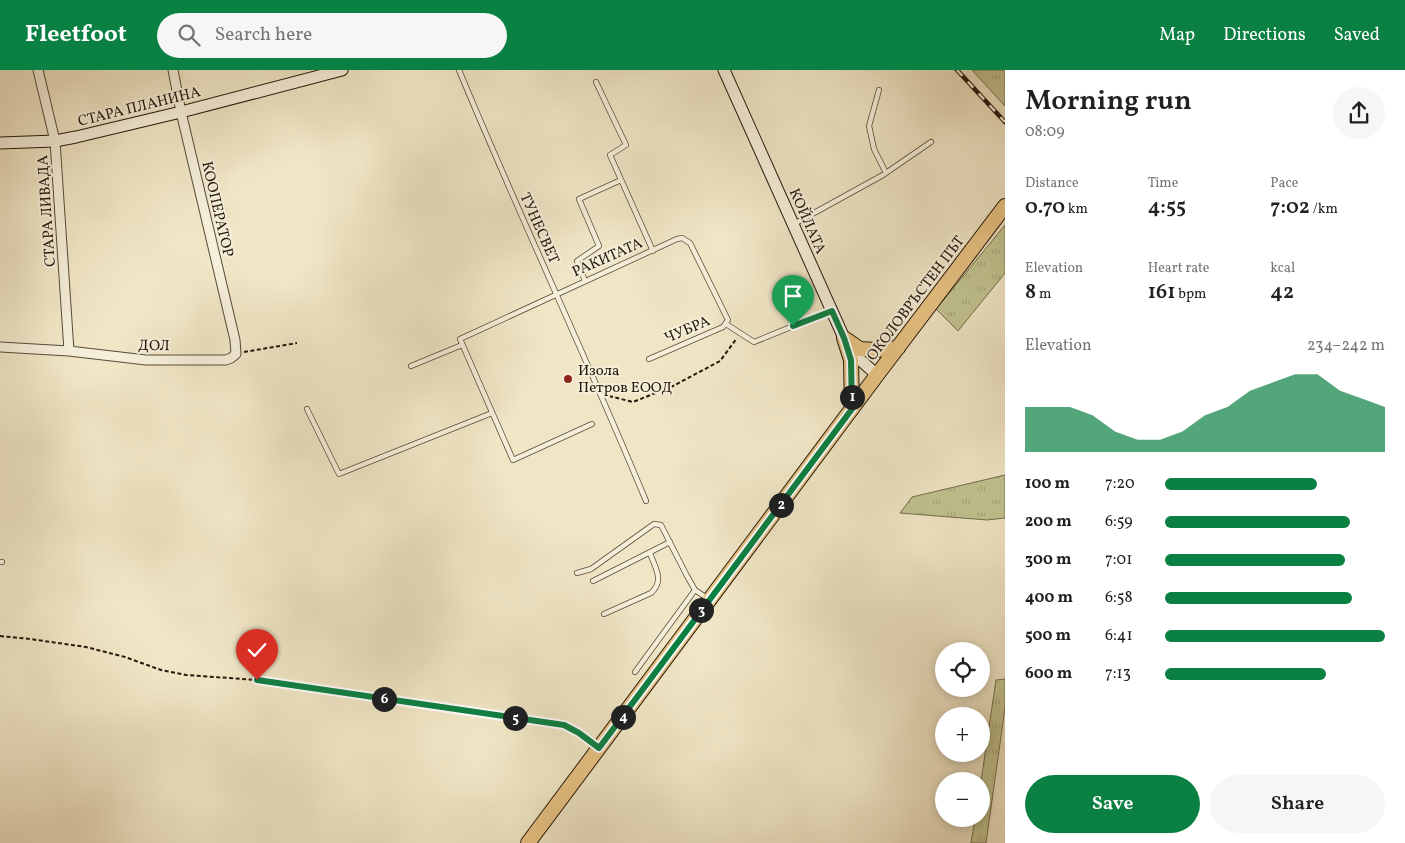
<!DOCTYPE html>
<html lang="en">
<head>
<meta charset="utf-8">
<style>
  :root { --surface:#fff; --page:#f6f6f6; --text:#202124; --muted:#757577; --accent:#0b8043 }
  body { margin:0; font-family:Vollkorn,serif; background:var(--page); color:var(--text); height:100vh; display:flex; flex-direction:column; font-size:19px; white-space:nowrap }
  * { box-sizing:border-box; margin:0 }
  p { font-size:16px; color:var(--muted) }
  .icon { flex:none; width:28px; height:28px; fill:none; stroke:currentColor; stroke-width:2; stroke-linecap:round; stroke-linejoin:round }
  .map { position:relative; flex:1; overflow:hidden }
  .panel { display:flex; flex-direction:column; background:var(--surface); width:400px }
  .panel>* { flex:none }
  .fabs { position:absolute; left:935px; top:572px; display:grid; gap:10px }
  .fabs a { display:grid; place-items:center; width:55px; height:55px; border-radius:50%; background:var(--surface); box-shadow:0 2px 8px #0003; font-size:25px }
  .pin { position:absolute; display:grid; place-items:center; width:42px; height:42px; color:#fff; margin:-51px -21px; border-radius:50% 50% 50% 0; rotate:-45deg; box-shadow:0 0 5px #0007 }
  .pin .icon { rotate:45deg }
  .km { position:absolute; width:25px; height:25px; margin:-12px; border-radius:50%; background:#222; color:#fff; font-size:14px; line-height:25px; text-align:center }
  .round { display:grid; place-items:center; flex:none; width:52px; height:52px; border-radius:26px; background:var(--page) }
  .summary { display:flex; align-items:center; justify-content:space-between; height:85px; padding:0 20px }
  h1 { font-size:28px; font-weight:600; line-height:38px }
  .stats { display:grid; grid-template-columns:repeat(3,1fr); gap:8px; height:85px; padding:5px 20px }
  .stats div { display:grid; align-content:center }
  .stats b { font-size:21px; font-weight:600 }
  .stats small { font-size:14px; font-weight:400 }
  .stats p { font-size:14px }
  .chart { height:140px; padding:10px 20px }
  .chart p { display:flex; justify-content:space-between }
  .chart svg { width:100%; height:90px; margin-top:5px; fill:var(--accent); opacity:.7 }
  .action { display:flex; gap:10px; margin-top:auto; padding:10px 20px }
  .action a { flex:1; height:58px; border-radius:30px; background:var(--accent); color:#fff; font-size:20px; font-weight:600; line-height:58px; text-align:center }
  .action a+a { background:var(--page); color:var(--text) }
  ul { padding:0 20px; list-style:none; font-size:16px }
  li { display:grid; grid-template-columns:80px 60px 1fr; align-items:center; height:38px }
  li i { height:12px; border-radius:6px; background:var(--accent) }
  header { display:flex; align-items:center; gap:30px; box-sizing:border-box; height:70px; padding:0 25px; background:var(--accent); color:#fff }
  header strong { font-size:24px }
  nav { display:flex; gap:28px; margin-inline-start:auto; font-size:18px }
  .search { width:350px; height:45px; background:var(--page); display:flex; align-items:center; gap:12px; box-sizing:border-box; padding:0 18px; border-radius:28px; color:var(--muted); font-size:19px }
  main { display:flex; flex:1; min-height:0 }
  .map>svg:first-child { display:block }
  .grass { fill:url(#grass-tufts); stroke:#736d4e }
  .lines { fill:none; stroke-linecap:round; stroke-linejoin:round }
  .lane-casing { stroke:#584b3a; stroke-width:6 }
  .street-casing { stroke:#584b3a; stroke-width:11 }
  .secondary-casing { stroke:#25170c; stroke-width:13 }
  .primary-casing { stroke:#25170c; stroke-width:16 }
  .path { stroke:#25170c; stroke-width:2; stroke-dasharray:4 2.5; stroke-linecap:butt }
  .lane { stroke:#f5efda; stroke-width:4.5 }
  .street { stroke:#f5efda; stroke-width:9 }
  .secondary { stroke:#f5efda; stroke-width:11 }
  .primary { stroke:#e8c383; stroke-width:14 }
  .rail-casing { stroke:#25170c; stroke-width:4.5 }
  .rail { stroke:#f5efda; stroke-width:2.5; stroke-dasharray:8; stroke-linecap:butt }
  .route-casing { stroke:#fff; stroke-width:10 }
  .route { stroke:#0b8043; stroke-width:6 }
  .poi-dot { fill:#8f2418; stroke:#f5efda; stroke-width:2 }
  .labels { text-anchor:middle; stroke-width:4; stroke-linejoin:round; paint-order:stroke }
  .street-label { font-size:15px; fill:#25170c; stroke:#f5efda }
  .poi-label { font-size:15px; fill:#25170c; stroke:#f5efda; text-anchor:start }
</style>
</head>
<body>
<header>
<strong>Fleetfoot</strong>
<div class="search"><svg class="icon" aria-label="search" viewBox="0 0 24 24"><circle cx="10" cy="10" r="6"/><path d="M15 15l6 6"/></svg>Search here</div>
<nav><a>Map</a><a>Directions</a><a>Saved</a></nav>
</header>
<main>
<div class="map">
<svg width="1005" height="773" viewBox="0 0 1005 773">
  <defs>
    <pattern id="grass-tufts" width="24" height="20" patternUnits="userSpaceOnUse" patternTransform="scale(1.25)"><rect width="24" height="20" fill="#c1c390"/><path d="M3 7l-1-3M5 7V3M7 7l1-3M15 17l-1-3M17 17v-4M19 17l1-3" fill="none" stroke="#a6a77b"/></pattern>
  </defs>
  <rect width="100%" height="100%" fill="#f0e6c6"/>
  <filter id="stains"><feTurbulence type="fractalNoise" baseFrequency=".004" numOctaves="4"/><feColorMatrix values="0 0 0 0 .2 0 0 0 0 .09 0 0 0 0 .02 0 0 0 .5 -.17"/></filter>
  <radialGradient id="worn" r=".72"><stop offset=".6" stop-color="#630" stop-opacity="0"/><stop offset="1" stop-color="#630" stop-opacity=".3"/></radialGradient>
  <path class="grass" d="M972 0H1005V36Z
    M1005 155V203L958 261 936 239Z
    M1005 405V448L987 450 900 443 912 427Z
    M1005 609V638L986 773H971L975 749H981V711L996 610Z"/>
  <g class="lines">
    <g class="lane-casing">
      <path id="lane" d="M459 0C519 145 586 286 646 431
        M596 12 626 75 610 85 653 181
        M879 20 869 56 874 79 886 103
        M794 154 883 105 931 72
        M585 211 577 191 599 176 579 129 621 110
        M726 254 754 272 830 241
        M411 296 462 275
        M307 339 339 404 492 343
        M592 354 513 390 460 269 677 169 682 168 690 173 728 250 723 257 649 289
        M0 492H2
        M577 503 591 499 654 454 661 455 687 506 695 520 707 528
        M593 511 670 472
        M604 544 651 523C665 510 655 498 650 483
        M635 602 695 520"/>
    </g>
    <g class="street-casing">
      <path id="street" d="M38 0 55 71 69 281
        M0 277 69 281 146 290H226L231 288 236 284 235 270 181 42 173 0"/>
    </g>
    <g class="secondary-casing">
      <path id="secondary" d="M724 0 844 268 857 287 877 305
        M0 73 55 71 76 67 181 42 342 0"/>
    </g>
    <g class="primary-casing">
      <path id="primary" d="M844 268 851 290 852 339
        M844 268 860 279 876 280 898 278
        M528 773 877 305 1005 136"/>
    </g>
    <path class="path" d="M244 282 297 273
      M609 326 633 332 673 316 720 291 737 268
      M0 566 30 569 86 577 125 587 161 600 186 605 257 610 564 655 579 663 590 671"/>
    <use href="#lane" class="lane"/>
    <use href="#street" class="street"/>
    <use href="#secondary" class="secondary"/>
    <use href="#primary" class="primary"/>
    <g class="rail-casing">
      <path id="rail" d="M957 0 1005 52"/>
    </g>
    <use href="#rail" class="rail"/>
  </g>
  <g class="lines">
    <g class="route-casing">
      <path id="route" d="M257 610 564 655 579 663 599 678 852 339 851 290 844 268 832 241 793 256"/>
    </g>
    <use href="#route" class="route"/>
  </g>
  <circle class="poi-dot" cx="568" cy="309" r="5"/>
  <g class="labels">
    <g class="street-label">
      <text transform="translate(139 36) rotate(-14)" y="5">СТАРА ПЛАНИНА</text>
      <text transform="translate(218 139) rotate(77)" y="5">КООПЕРАТОР</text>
      <text transform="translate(46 141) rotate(-94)" y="5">СТАРА ЛИВАДА</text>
      <text transform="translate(808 151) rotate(66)" y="5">КОЙЛАТА</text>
      <text transform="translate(540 158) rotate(66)" y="5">ТУНЕСВЕТ</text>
      <text transform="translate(607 187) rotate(-24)" y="5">РАКИТАТА</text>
      <text transform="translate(915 228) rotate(-53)" y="5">ОКОЛОВРЪСТЕН ПЪТ</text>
      <text transform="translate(687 259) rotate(-23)" y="5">ЧУБРА</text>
      <text transform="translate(154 275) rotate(1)" y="5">ДОЛ</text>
    </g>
    <g class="poi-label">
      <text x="578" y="305">Изола<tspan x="578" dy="17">Петров ЕООД</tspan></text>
    </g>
  </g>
  <rect width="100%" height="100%" filter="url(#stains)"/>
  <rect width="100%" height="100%" fill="url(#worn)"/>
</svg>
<div class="fabs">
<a><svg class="icon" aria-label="locate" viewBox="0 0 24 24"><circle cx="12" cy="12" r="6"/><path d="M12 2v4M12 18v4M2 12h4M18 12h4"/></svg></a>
<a>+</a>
<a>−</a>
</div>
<div class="pin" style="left:793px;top:256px;background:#1e9e55"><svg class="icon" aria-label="arrive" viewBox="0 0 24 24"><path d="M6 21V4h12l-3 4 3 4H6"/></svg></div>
<div class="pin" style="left:257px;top:610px;background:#d93025"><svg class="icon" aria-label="check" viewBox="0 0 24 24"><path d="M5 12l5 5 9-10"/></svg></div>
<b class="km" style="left:852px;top:327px">1</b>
<b class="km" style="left:781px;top:435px">2</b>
<b class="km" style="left:701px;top:540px">3</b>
<b class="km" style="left:623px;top:647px">4</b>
<b class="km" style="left:515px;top:648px">5</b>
<b class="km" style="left:384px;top:629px">6</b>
</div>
<section class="panel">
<div class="summary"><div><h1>Morning run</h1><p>08:09</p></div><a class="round"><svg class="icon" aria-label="share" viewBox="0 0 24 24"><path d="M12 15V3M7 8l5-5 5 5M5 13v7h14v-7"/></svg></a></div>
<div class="stats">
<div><p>Distance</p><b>0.70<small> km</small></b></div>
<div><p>Time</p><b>4:55</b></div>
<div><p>Pace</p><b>7:02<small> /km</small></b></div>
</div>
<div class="stats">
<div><p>Elevation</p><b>8<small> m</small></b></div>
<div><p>Heart rate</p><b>161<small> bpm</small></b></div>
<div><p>kcal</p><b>42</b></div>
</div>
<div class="chart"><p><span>Elevation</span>234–242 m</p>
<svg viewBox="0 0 160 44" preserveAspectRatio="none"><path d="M0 44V22L10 22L20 22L30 26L40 34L50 38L60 38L70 34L80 26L90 22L100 14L110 10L120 6L130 6L140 14L150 18L160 22V44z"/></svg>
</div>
<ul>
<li><b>100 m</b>7:20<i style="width:69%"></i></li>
<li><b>200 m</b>6:59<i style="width:84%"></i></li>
<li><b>300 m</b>7:01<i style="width:82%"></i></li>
<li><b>400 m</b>6:58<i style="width:85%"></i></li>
<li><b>500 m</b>6:41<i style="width:100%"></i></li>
<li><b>600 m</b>7:13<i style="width:73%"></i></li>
</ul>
<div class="action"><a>Save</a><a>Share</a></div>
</section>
</main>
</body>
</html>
